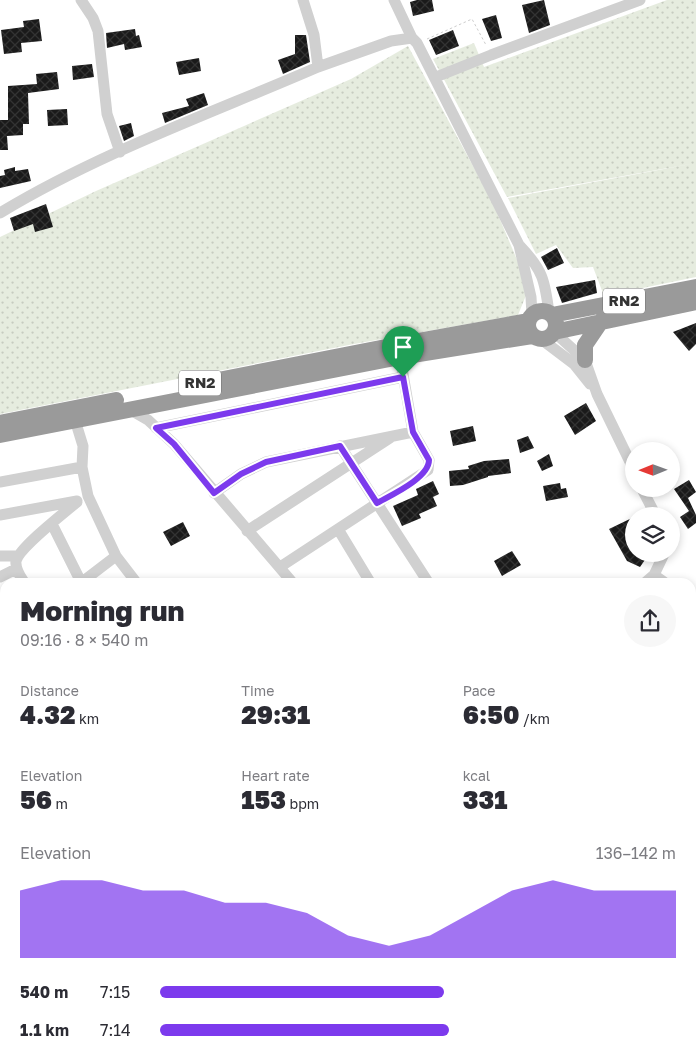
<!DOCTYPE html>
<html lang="en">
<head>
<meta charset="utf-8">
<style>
  :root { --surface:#fff; --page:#f7f7f7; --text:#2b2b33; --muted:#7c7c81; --accent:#7c3aed }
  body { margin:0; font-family:"Golos Text",sans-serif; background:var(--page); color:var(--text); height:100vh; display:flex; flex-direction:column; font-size:19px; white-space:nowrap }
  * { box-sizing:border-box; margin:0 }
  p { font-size:16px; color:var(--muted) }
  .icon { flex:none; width:28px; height:28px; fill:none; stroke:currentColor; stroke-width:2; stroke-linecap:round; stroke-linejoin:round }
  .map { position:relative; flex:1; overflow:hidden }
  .panel { position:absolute; left:0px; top:578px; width:696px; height:481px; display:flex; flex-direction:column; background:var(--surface); border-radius:15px 15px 0 0; box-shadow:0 2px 8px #0003 }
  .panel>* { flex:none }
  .needle { width:32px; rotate:269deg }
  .tools { position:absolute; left:625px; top:442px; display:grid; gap:10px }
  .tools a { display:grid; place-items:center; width:55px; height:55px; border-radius:50%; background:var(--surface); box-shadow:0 2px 8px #0003; font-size:25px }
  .pin { position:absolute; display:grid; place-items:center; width:42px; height:42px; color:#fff; margin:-51px -21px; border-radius:50% 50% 50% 0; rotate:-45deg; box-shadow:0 0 5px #0007 }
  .pin .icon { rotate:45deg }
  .round { display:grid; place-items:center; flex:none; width:52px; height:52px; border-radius:26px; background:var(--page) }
  .overview { display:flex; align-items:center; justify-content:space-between; height:85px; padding:0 20px }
  h1 { font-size:28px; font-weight:800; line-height:38px }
  .figures { display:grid; grid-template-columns:repeat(3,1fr); gap:8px; height:85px; padding:5px 20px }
  .figures div { display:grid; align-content:center }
  .figures b { font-size:25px; font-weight:800 }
  .figures small { font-size:14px; font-weight:400 }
  .figures p { font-size:14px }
  .chart { height:140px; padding:10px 20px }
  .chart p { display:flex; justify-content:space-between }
  .chart svg { width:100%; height:90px; margin-top:5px; fill:var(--accent); opacity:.7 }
  ul { padding:0 20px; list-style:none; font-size:16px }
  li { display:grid; grid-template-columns:80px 60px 1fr; align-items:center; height:38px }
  li i { height:12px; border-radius:6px; background:var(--accent) }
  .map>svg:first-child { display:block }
  .grass { fill:url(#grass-dots) }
  .building { fill:url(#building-cross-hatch) }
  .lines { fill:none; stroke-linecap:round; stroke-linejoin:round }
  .path { stroke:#cdcdcd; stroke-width:1; stroke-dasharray:2.5 2.5; stroke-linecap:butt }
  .minor { stroke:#d0d0d0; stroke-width:11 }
  .highway { stroke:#9a9a9a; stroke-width:16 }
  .route-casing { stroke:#fff; stroke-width:10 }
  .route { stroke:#7c3aed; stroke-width:6 }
  .labels { text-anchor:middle; stroke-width:5; stroke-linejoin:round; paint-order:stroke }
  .shield { fill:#fff; stroke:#707070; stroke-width:1 }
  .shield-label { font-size:15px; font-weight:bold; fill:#333 }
</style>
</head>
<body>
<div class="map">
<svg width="696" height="1058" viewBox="0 0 696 1058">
  <defs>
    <pattern id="grass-dots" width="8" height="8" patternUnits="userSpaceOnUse" patternTransform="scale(1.25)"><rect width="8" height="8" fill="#e6ecdf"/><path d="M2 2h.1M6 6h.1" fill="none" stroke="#c6cbc0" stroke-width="1.8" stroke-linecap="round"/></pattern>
    <pattern id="building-cross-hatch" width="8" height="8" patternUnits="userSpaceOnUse" patternTransform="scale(1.25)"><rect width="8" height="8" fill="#1a1a1a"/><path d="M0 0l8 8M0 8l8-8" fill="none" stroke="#333"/></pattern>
  </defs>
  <rect width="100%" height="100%" fill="#fff"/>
  <path class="grass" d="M667 0H696V163L507 197 433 59 474 43 484 67Z
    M408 46 493 203 529 288 518 315 354 344 0 414V237L96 191 351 79Z
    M696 163V277L604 296 593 267 573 268 556 245 536 254 508 198Z"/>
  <path class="building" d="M417 0H432L434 11 413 16 410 2Z
    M544 0 550 25 529 33 522 5Z
    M496 15 502 38 491 41 482 19Z
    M39 19 42 41 21 43 22 52 4 54 1 30 24 27 23 21Z
    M135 29 136 36 139 35 142 47 125 50 124 44 107 48 106 33Z
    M453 30 459 46 436 55 429 40Z
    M295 35H306L310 62 283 74 278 60 295 54Z
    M199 58 201 71 179 75 176 62Z
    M92 64 94 77 73 80 72 66Z
    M57 72 59 89 28 93 29 124H23V135L7 136 8 150H0V120H8V86L37 84 36 74Z
    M204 93 208 105 165 123 162 113 189 106 186 99Z
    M67 109 68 125 48 126 47 110Z
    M131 123 134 136 124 141 119 126Z
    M15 167V171L28 169 31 181 0 188V176L5 175 4 170Z
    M46 204 53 227 35 232 33 224 14 231 10 218Z
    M557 248 564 263 548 270 541 257Z
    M595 280 597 293 562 303 556 287Z
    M696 323V344L689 351 673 332Z
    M586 403 596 421 575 435 564 416Z
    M473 426 476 441 453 446 450 431Z
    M528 436 534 448 520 453 517 440Z
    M549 454 553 466 542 471 537 461Z
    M509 459 511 473 488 476V477L463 485 450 486 449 471 469 469 468 466 484 461Z
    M689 480 696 492 688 498 696 515V523L688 529 680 517 689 511 674 489Z
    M433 481 439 494 433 497 437 506 419 514 421 518 402 526 393 506 418 495 416 489Z
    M560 483 561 489 566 488 568 497 546 501 543 486Z
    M634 517V554H649L640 567 627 561 609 529Z
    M183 522 190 536 171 546 163 532Z
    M512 551 521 565 502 576 494 561Z"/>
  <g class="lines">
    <path class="path" d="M427 39 472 19 486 45
      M691 1044 696 1040"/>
    <path class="minor" d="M81 0 93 18 98 31 107 114 120 152
      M394 0 412 38
      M318 67 391 41 412 38 417 43 519 245 531 297 532 315
      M436 77 491 55 640 0
      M0 213C99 153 212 113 318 67L314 35 303 0
      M520 246C543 270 545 281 549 313
      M554 332 585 360 597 394 634 470
      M541 339 574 364 590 384
      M129 409 148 420 174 444 292 582
      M75 420 83 446 82 467 88 496 116 556 136 582
      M156 428 403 377
      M340 446 428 582
      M0 482 82 467
      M642 489 656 516
      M214 493 241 474 266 462 413 432
      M0 515 77 501
      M52 524 81 582
      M338 529 370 582
      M247 531 390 438
      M0 556H18
      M280 567 428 470 429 460 413 432 400 357
      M654 575 664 582
      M0 577 16 569
      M24 582C20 576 15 569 16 561 19 548 64 513 77 502
      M82 582 116 556
      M646 582 654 575 664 554
      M691 603 696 608
      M691 635H696
      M691 683 696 691
      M0 986 5 984
      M0 1013 5 1026
      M0 1054 5 1049
      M80 1054 82 1058
      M202 1054 205 1058
      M303 1054 305 1058
      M338 1054 340 1058
      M380 1054 383 1058
      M424 1054 427 1058
      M451 1054 455 1058
      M583 1054 587 1058
      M676 1054 679 1058
      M41 1058 45 1054
      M90 1058 94 1054
      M275 1058 281 1054
      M547 1058 555 1054
      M634 1058 639 1054"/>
    <path class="highway" d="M528 325a14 14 0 1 1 28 0a14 14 0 1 1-28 0Z
      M552 315 696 287
      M554 332 696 302
      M585 360V345L602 320
      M213 381 401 344 528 321
      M0 423 116 400
      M0 435 400 357 532 336"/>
  </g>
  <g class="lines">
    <g class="route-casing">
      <path id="route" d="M403 377 413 432 429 460C429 478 391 495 377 503L340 446 266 462 241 474 214 493 174 444 156 428Z"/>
    </g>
    <use href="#route" class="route"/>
  </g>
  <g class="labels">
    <g class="shield">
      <rect x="603" y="288.5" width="42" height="25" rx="4"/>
      <rect x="179" y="370.5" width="42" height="25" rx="4"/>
    </g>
    <g class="shield-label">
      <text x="624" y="306">RN2</text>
      <text x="200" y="388">RN2</text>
    </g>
  </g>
</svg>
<div class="tools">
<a><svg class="needle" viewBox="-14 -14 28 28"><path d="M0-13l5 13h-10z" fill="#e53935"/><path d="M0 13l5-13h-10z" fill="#7c7c81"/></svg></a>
<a><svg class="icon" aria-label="layers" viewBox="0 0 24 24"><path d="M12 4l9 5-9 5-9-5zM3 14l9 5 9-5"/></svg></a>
</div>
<div class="pin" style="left:403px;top:377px;background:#1e9e55"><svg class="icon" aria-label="arrive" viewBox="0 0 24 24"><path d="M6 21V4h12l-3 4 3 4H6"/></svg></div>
<section class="panel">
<div class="overview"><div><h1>Morning run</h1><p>09:16 · 8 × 540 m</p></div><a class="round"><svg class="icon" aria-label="share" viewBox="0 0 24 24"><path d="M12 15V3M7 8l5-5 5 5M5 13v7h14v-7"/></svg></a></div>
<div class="figures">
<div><p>Distance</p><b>4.32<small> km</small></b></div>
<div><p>Time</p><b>29:31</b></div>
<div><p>Pace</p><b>6:50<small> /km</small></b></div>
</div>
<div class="figures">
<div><p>Elevation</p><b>56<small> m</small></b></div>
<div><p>Heart rate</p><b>153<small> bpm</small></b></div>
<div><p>kcal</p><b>331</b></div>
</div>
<div class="chart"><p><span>Elevation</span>136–142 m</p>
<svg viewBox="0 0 160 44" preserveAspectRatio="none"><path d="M0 44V11L10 6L20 6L30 11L40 11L50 17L60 17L70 22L80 33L90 38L100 33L110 22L120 11L130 6L140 11L150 11L160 11V44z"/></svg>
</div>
<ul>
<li><b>540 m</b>7:15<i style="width:55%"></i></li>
<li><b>1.1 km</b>7:14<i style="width:56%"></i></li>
</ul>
</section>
</div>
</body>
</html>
